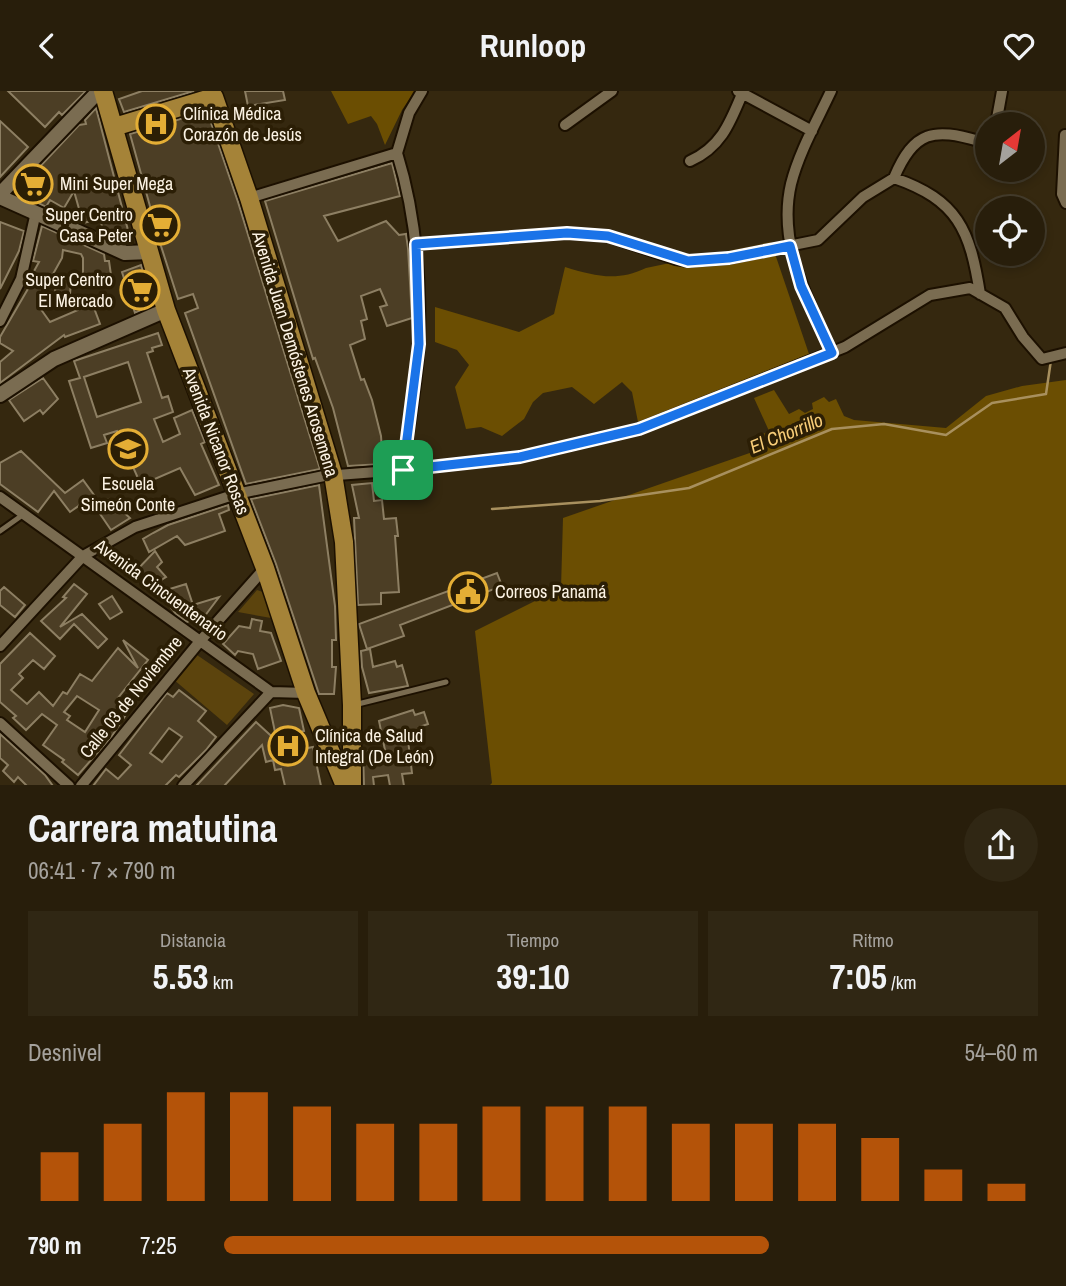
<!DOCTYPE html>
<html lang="es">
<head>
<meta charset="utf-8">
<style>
  :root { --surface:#281e0b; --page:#302714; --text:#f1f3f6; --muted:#a5a29d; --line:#443c2c; --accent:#b45309 }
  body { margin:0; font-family:"Archivo Narrow",sans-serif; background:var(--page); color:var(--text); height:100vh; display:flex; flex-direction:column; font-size:26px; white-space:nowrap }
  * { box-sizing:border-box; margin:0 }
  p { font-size:23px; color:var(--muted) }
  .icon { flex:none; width:38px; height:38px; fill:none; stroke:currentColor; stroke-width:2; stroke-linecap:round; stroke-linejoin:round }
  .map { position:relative; height:694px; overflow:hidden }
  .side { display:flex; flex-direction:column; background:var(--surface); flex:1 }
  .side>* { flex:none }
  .needle { width:46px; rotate:31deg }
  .tools { position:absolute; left:975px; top:21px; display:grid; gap:14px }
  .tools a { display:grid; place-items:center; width:70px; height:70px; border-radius:50%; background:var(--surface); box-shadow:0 4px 10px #0003,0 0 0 2px var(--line); font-size:35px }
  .pin { position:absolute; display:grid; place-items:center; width:60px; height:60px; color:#fff; margin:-30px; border-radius:14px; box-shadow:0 4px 10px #0006 }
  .round { display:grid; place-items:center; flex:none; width:74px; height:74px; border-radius:37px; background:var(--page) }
  .summary { display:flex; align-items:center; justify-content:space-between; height:119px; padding:0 28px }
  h1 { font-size:38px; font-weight:700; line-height:52px }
  .stats { display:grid; grid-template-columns:repeat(3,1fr); gap:10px; height:119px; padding:7px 28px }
  .stats div { display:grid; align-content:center; border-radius:0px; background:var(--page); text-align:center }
  .stats b { font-size:35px; font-weight:700 }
  .stats small { font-size:19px; font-weight:400 }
  .stats p { font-size:19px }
  .chart { height:196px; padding:14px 28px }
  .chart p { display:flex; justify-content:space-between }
  .chart svg { width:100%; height:126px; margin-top:7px; stroke:var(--accent); stroke-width:6 }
  ul { padding:0 28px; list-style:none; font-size:23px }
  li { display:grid; grid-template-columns:112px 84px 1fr; align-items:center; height:52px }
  li i { height:18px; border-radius:9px; background:var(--accent) }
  header { display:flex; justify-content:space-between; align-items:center; height:91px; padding:0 28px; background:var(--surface); font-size:32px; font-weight:700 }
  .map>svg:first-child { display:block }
  .green { fill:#5c440d }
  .forest { fill:#6b4e02 }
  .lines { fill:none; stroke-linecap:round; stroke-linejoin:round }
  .stream { stroke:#a8905e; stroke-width:2.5 }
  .building { fill:#4c3e25; stroke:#8d7f63; stroke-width:2; fill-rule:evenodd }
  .service-casing { stroke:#1c1000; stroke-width:9 }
  .minor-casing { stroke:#1c1000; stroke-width:14 }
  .tertiary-casing { stroke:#1c1000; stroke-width:18 }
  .primary-casing { stroke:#1c1000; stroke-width:21 }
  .service { stroke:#7a6c51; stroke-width:5 }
  .minor { stroke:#7a6c51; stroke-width:10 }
  .tertiary { stroke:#7a6c51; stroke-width:14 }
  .primary { stroke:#a58338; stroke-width:18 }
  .route-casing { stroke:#fff; stroke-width:14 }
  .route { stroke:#1a73e8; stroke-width:9 }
  .labels { text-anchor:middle; stroke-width:7; stroke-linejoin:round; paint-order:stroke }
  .poi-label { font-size:18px; fill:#fcf3e4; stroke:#2b1e05; text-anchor:start }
  .street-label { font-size:18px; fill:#fcf3e4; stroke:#2b1e05 }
  .water-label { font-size:19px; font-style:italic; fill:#f8cd78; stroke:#2b1e05 }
</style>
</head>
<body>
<header><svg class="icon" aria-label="back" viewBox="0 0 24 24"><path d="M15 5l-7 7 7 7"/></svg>Runloop<svg class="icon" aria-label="heart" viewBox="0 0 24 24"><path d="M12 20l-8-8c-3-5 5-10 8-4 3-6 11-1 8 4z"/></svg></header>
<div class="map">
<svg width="1066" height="695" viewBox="0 0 1066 695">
  <rect width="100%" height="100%" fill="#35280f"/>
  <path class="green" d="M257 499 263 501 271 527 238 521Z
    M197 564 254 603 227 634 173 588Z"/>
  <path class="forest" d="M331 0H415L402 19 385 54 377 33 371 25 348 33Z
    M771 151 809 263 638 331 632 301 622 291 594 313 572 296 543 302 533 311 524 328 502 345 481 336 466 338 455 296 469 274 457 259 435 251V216L519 241 554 223 565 176C595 185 617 191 646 177Z
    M1066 289V694H490L492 692 475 540 561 497 563 427 764 357 759 345 769 340 754 307 774 299 789 323 799 318 805 322 813 318 812 312 824 306 829 311 836 308 844 325 854 329 946 337 986 305 1022 295Z"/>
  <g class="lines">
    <path class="stream" d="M492 418 600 410 689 397 832 338 884 333 946 344 992 312 1046 303 1051 269"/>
  </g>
  <path class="building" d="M8 0H86L62 24 59 21 45 36Z
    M142 0H194L124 21 119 8Z
    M245 0H283L285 9 248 15Z
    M96 17 129 143 114 146 104 142 100 128 83 132 74 100 64 117 50 109 46 116 16 101 79 34 86 33 85 29Z
    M207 20 238 111 320 378 246 393 185 222 198 217 193 203 178 208 161 155 130 43Z
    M0 30 28 56 0 86Z
    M392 72 400 105 324 125 338 150 386 130 399 144 406 143 408 157 412 227 387 235 380 216 387 214 380 198 361 205 367 228 361 230 365 248 350 254 361 289 364 288 372 309 381 345 383 373 348 375 333 317 315 267 313 268 265 110Z
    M0 131 24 140 19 160 0 198Z
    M42 135 104 163 105 170H109L111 184 83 187V167L81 163 63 159 62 167 38 210 42 213 40 217 50 231 78 219 76 214 91 209 100 233 65 246 64 244 0 292V271L13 260 0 252V246L36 184 33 182 39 171 33 170Z
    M141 174 153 214 135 222 122 181Z
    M56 188 71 189 70 204 55 203Z
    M158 242 162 254 152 257 153 260 147 262 162 307 168 305 173 321 154 328 163 351 180 343 174 327 192 319 205 351 201 353 219 394 195 404 180 377 141 394 117 340 104 344 107 352 91 357 69 290 80 287 74 270ZM128 271 141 311 97 326 84 286Z
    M43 287 58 308 43 323 40 319 24 330 9 309Z
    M21 360 65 402 83 389 94 404 70 421 54 400 38 421 0 393V372Z
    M372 392 374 410 382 409 384 428 396 427 398 445H395L399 501 381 502V513L358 514 354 427H359L352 394Z
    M319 394 335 515 336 549H332V576H336L334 603H319L276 473 251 408Z
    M109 408 130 427 111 439 96 417Z
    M228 414 229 419 219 423 225 440 185 454 177 445 149 461 143 448 153 442 168 434Z
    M155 460 162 471 157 476 166 486 148 497 133 483Z
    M497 482 502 495 400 534 404 545 367 558 359 533Z
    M74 493 87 503 60 536 82 523 107 548 98 557 74 533 60 548 41 530 66 507 63 506Z
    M186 493 193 514 219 506 204 526 187 531 176 523 162 505 170 498Z
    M4 496 25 514 15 526 0 514V500Z
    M112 505 122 521 110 528 99 513Z
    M252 528 262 530 260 540 271 542 281 570 258 578 253 563 238 560 235 564 223 553 239 535 250 537Z
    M30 542 55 565 44 578 33 569 19 583 23 587 11 599 27 613 39 601 53 615 63 601 67 603 80 583 92 590 118 557 138 577 123 549 148 569 118 607 125 611 119 621 125 625 112 645 78 684 62 671 64 669 43 654 57 634 42 623 26 639 13 627 16 625 0 611V573ZM77 605 99 619 85 641 67 629 70 625 64 621Z
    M370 558 373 576 395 570 397 576 402 574 408 595 369 602 362 576 361 560Z
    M179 599 206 620 198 630 216 646 206 659 179 686 176 684 165 695H93L106 678 118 688 131 674 119 664 167 602 173 606ZM169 637 182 646 162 671 150 662Z
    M283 614 299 617 304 640 276 646 270 617Z
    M413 619 415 624 424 621 428 633 419 636 422 644 408 649 412 682 402 683 404 695H390L388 684 373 686 374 695H364L363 661 385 659 379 630Z
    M256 631 280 653 282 662 313 656 321 695H285L281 678 275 679 273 669 266 671 262 654 224 695H196Z
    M0 643 45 684 53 695H27L18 686 14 691 3 680 8 674 0 667Z"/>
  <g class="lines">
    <g class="service-casing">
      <path id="service" d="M0 440 24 423
        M354 614 446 591"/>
    </g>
    <g class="minor-casing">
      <path id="minor" d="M738 0 812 40
        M831 0C817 30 799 61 791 93 777 153 808 210 832 262
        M996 33 1002 0
        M565 34 612 0
        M1065 44 1062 103 1066 112
        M397 62C416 123 421 188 419 252 417 294 408 337 403 379
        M397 62 409 22 422 0
        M690 70C721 56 730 32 742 3
        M894 87C914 39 934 37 979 50L987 43
        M249 107 397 62
        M416 153 567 142 608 145 676 168 688 170 729 167 818 149 863 106 894 87C958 109 970 139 980 203
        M0 230 21 188 36 121
        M0 406 271 601 306 602
        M0 555 83 465 135 436 236 403 324 385 403 379 520 366 639 338 845 256 930 204 970 197 1005 217 1023 246 1042 268 1066 262
        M0 632 69 695
        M81 695 201 549 265 477
        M183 695 271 601"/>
    </g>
    <g class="tertiary-casing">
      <path id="tertiary" d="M0 103 99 0
        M0 106 125 162 150 161
        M0 304 54 268 166 219"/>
    </g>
    <g class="primary-casing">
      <path id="primary" d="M103 0 166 219 265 477 306 602 345 695
        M114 36 214 6 249 107 333 383 344 451 352 614V695"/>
    </g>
    <use href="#service" class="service"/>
    <use href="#minor" class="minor"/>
    <use href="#tertiary" class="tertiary"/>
    <use href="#primary" class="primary"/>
  </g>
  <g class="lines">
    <g class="route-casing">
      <path id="route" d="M567 142 608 145 688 170 729 167 790 155 801 195 832 262 639 338 520 366 403 379 419 253 416 153Z"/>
    </g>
    <use href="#route" class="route"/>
  </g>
  <defs>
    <g id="hospital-ring" transform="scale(2.0125)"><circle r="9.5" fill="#2b1e05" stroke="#e4ae35" stroke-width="1.5"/><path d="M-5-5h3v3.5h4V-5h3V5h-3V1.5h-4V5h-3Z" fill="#e4ae35"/></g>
    <g id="supermarket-ring" transform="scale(2.0125)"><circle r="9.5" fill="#2b1e05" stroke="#e4ae35" stroke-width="1.5"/><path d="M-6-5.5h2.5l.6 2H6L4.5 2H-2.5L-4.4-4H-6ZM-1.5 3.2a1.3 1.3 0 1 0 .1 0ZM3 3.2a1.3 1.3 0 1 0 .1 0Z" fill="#e4ae35"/></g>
    <g id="school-ring" transform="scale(2.0125)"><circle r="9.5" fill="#2b1e05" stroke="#e4ae35" stroke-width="1.5"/><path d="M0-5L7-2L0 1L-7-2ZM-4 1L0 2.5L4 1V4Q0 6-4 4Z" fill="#e4ae35"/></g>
    <g id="civic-ring" transform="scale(2.0125)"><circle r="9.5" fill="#2b1e05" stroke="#e4ae35" stroke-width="1.5"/><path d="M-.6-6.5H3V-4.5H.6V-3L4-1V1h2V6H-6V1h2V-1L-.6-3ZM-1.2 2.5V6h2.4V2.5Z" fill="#e4ae35"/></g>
  </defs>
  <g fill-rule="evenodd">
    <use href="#hospital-ring" x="156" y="33"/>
    <use href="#supermarket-ring" x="33" y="93"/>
    <use href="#supermarket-ring" x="160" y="134"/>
    <use href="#supermarket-ring" x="140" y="199"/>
    <use href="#school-ring" x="128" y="358"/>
    <use href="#civic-ring" x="468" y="501"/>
    <use href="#hospital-ring" x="288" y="655"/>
  </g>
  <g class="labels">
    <g class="poi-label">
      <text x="183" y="29">Clínica Médica<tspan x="183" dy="21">Corazón de Jesús</tspan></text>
      <text x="60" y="99">Mini Super Mega</text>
      <text x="133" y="130" text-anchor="end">Super Centro<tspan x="133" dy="21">Casa Peter</tspan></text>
      <text x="113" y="195" text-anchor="end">Super Centro<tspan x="113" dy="21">El Mercado</tspan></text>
      <text x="128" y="399" text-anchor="middle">Escuela<tspan x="128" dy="21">Simeón Conte</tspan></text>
      <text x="495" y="507">Correos Panamá</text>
      <text x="315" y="651">Clínica de Salud<tspan x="315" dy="21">Integral (De León)</tspan></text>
    </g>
    <g class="street-label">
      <text transform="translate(295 263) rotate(73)" y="6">Avenida Juan Demóstenes Arosemena</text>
      <text transform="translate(216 350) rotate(69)" y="6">Avenida Nicanor Rosas</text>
      <text transform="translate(161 499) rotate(36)" y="6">Avenida Cincuentenario</text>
      <text transform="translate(131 606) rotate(-51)" y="6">Calle 03 de Noviembre</text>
    </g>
    <g class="water-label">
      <text transform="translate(786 342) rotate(-22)" y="7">El Chorrillo</text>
    </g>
  </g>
</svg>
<div class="tools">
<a><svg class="needle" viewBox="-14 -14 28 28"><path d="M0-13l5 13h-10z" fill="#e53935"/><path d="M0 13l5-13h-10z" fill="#a5a29d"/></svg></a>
<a><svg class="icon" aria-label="locate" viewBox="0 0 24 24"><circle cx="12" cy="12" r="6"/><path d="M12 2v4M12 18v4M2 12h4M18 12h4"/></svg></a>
</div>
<div class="pin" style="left:403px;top:379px;background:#1e9e55"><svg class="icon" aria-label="arrive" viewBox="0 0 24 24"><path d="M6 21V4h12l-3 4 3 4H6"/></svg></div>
</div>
<section class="side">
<div class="summary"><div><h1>Carrera matutina</h1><p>06:41 · 7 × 790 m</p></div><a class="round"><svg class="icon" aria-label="share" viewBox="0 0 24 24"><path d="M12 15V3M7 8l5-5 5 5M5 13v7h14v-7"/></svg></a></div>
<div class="stats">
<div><p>Distancia</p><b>5.53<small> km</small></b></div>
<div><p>Tiempo</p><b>39:10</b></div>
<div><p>Ritmo</p><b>7:05<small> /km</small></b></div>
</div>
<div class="chart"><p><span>Desnivel</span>54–60 m</p>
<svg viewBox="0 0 160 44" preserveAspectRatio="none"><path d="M5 44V27M15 44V17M25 44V6M35 44V6M45 44V11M55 44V17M65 44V17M75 44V11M85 44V11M95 44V11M105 44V17M115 44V17M125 44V17M135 44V22M145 44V33M155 44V38"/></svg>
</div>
<ul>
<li><b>790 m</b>7:25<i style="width:67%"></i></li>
</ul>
</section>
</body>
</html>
